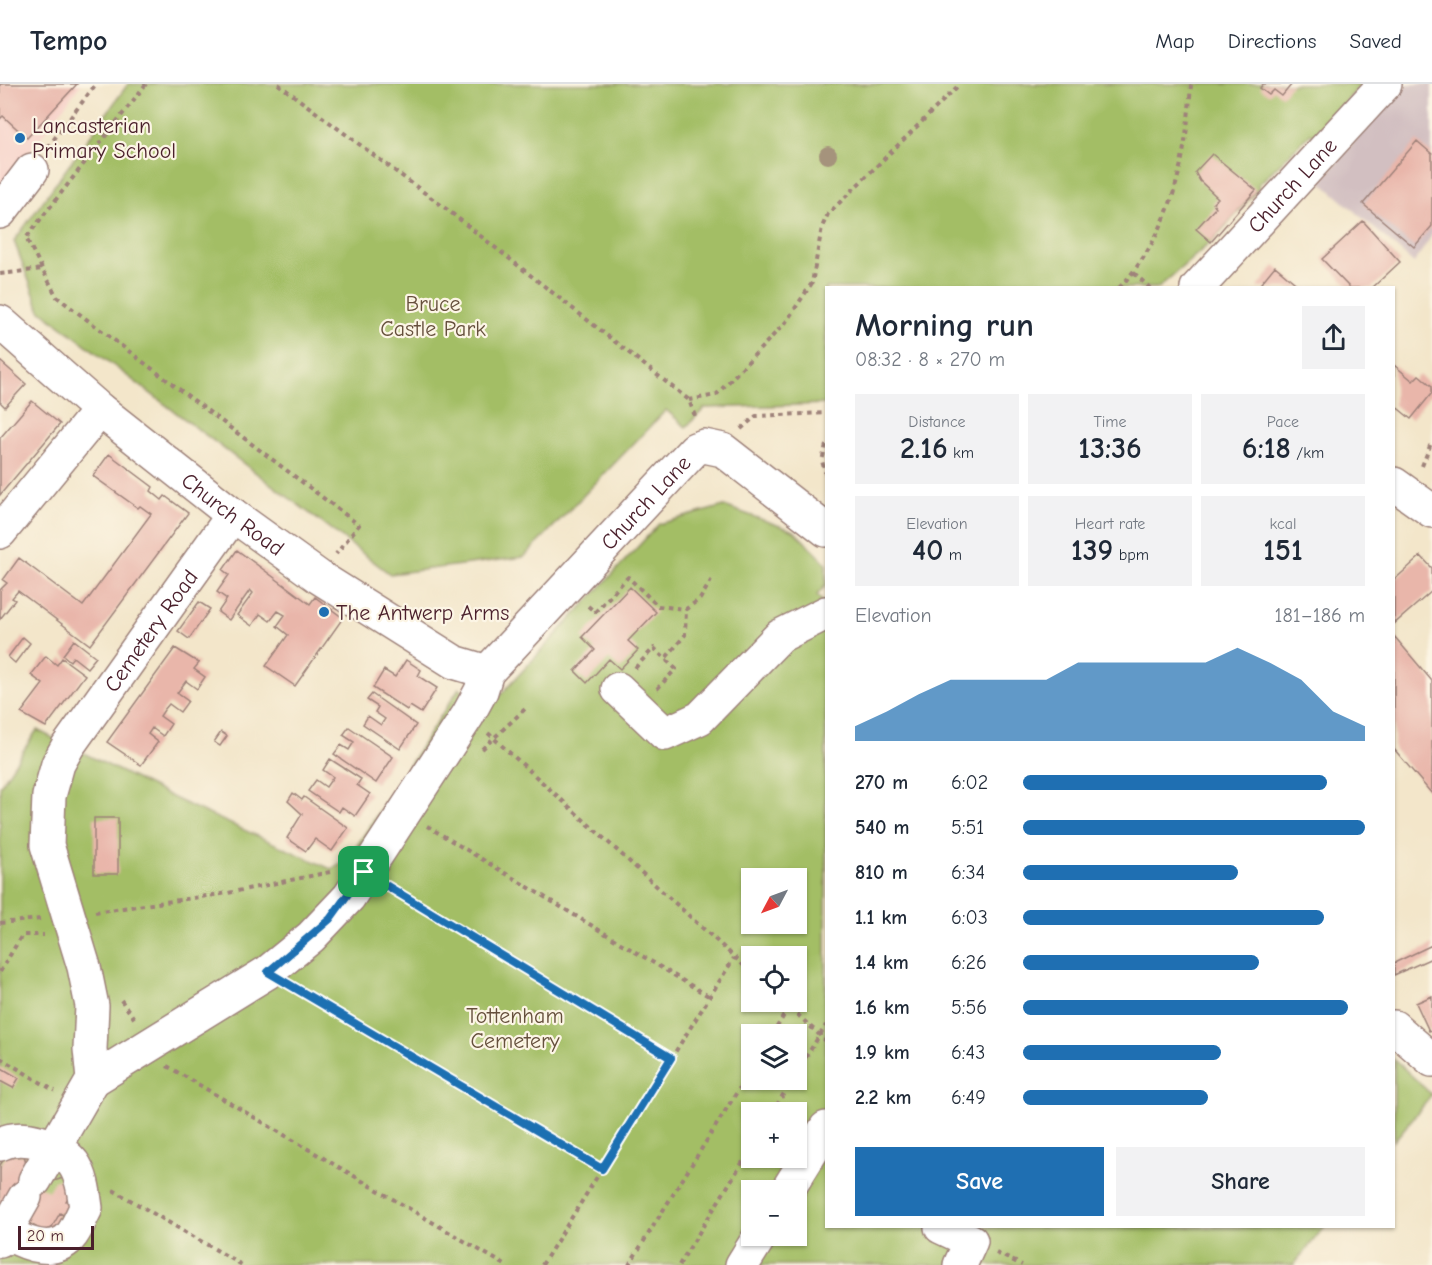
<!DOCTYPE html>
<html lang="en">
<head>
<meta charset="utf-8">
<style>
  :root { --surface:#fff; --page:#f2f2f3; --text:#1f2937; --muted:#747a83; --line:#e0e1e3; --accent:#1f6fb2 }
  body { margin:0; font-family:"Comic Neue",sans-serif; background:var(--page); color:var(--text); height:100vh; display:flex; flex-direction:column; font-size:22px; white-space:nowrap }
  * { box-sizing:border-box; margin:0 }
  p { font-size:20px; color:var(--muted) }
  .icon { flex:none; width:33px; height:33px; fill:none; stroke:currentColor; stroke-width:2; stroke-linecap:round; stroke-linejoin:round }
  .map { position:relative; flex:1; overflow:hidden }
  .panel { position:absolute; left:825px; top:202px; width:570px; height:942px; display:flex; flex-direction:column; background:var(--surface); border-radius:0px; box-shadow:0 2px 4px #0004 }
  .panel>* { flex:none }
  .needle { width:39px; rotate:229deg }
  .fabs { position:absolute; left:741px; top:784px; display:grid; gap:12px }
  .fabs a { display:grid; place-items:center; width:66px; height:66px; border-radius:0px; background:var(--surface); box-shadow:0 2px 4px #0004; font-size:30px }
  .scale { position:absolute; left:18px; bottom:15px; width:76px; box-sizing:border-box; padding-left:6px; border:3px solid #4a1f2b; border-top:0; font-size:16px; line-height:21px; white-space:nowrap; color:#4a1f2b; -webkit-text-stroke:4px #fcf5e5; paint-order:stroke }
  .pin { position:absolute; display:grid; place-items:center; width:51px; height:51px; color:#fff; margin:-26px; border-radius:12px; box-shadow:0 3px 9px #0006 }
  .round { display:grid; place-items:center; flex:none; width:63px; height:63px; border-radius:0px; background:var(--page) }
  .overview { display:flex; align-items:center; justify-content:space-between; height:102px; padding:0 30px }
  h1 { font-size:33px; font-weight:800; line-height:45px }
  .stats { display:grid; grid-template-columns:repeat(3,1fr); gap:9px; height:102px; padding:6px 30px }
  .stats div { display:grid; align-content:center; border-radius:0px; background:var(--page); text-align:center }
  .stats b { font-size:30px; font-weight:800 }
  .stats small { font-size:16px; font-weight:400 }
  .stats p { font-size:16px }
  .chart { height:168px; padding:12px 30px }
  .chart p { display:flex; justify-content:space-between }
  .chart svg { width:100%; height:108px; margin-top:6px; fill:var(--accent); opacity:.7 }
  .cta { display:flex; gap:12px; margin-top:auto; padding:12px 30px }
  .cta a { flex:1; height:69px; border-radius:0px; background:var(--accent); color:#fff; font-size:24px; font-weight:800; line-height:69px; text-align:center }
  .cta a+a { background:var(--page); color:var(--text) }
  ul { padding:0 30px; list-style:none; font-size:20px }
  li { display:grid; grid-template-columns:96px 72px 1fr; align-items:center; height:45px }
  li i { height:15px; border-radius:8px; background:var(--accent) }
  header { display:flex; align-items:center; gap:36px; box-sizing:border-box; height:84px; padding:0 30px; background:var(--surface); border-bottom:2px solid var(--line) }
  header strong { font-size:28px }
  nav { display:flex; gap:33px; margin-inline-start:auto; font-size:21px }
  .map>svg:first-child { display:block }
  .built { fill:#f7d1c9 }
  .industrial { fill:#d2bfc1 }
  .green { fill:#a3be65; stroke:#766e48; stroke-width:1.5; fill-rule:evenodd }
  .building { fill:#e9b6aa }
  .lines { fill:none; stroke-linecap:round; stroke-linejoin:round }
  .minor-casing { stroke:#9e827a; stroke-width:36 }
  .path { stroke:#9e827a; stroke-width:4; stroke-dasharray:4.5 4.5; stroke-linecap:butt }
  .minor { stroke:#fff; stroke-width:33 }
  .tree { fill:#a5937c }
  .route-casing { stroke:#fff; stroke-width:12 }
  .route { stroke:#1f6fb2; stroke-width:8 }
  .poi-dot { fill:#1f6fb2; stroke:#fcf5e5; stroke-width:2 }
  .labels { text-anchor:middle; stroke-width:4.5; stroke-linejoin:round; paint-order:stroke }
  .poi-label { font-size:22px; fill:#4a1f2b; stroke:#fcf5e5; text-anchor:start }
  .street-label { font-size:22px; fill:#4a1f2b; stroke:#fcf5e5 }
  .park-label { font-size:22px; fill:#654f3c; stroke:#fcf5e5 }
</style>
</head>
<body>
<header>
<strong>Tempo</strong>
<nav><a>Map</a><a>Directions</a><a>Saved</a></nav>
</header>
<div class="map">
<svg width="1432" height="1181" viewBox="0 0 1432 1181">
  <rect width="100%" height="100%" fill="#fcf5e5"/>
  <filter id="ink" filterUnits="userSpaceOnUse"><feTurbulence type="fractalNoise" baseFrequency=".0167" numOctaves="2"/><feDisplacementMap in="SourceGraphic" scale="12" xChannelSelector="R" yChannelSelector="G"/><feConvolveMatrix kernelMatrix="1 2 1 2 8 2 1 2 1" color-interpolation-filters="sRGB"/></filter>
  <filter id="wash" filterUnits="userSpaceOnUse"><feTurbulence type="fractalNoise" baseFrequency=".008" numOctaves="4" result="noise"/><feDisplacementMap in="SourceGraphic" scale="24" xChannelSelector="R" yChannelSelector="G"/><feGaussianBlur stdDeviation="1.35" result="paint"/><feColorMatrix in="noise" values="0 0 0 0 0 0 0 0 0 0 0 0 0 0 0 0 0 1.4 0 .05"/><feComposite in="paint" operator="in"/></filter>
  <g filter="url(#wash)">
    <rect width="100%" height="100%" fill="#f3e6ca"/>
    <path class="built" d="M0 0H81L0 107Z"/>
    <path class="industrial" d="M1407 0H1432V151L1414 179 1321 98 1361 49Z"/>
    <path class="green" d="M128 0H1362L1315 52 1311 49 1258 101 1260 103 1211 158 1158 204H826V320L705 324 686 343 666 326 524 473 390 490 40 226 14 157Z
      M724 422 794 447 826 479V501L817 511 826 522V1143H1324L1294 1181H0V702L37 646 184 719 331 785 347 777 459 604 490 622 659 440ZM752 795H796V840H752ZM752 873H796V918H752ZM752 951H796V996H752ZM752 1029H796V1074H752ZM752 1107H796V1152H752Z
      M1394 975 1432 1011 1394 1057Z"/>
    <g id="blocks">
      <path class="building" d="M0 0H77L27 54 3 32 0 35Z
        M1263 0H1292L1282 12 1274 6 1269 11 1260 4Z
        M1417 57 1432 70V142L1414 163 1363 120Z
        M1212 70 1256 106 1211 158 1196 145 1216 123 1213 119 1218 114 1200 97 1195 88Z
        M1363 137 1400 178 1372 204H1350L1322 175Z
        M1275 182 1301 204H1257Z
        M0 277 26 300 5 323 0 318Z
        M1394 281 1413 297 1419 291 1432 302V309L1411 335 1394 321Z
        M32 317 60 340 0 411V354Z
        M109 370 153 403 151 407 162 416 165 412 188 429 90 561 18 507 12 514 15 516 0 535V506L7 499 3 496 19 474 83 522 151 430 140 422 138 424 93 392Z
        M237 466 310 520 315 513 343 534 295 602 266 582 288 551 277 542 285 531 278 527 270 537 260 530 252 542 237 531 253 509 250 506 229 536 218 528 227 515 217 508 229 491 223 486Z
        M1421 472 1432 484V507L1394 540V496Z
        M630 503 656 528 628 557 638 566 620 585 609 575 587 599 575 587 595 566 582 553Z
        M199 518 210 525 189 555 178 547Z
        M1394 552 1432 597V710L1394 665Z
        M23 553 30 559 15 579 8 573Z
        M74 556 96 573 87 584 73 573 70 577 63 571Z
        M175 564 199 579 194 585 205 593 197 605 186 597 177 609 188 617 180 628 169 620 164 626 160 632 171 640 163 652 152 644 148 650 158 658 141 681 107 658Z
        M46 572 57 581 62 574 85 591 46 643 21 629 43 600 31 591Z
        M406 576 421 586 418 592 437 604 421 629 410 622 407 626 373 604 384 586 395 593Z
        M372 610 416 641 400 665 363 640 368 632 381 641 385 635 375 628 378 623 367 616Z
        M349 643 393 673 376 699 334 670 341 661 349 666 354 658 343 651Z
        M221 648 227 652 220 662 214 658Z
        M330 675 361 695 357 701 370 710 355 732 342 723 339 728 308 707 316 696 326 703 333 693 323 686Z
        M293 709 302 716 304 713 348 744 332 767 315 755 306 767 287 754 302 730 288 717Z
        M94 734H118V790H94Z
        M1432 861V874L1394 891V879Z
        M1432 912V946L1429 947 1416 919Z
        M0 983 19 994 13 1004 0 997Z
        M8 1069 24 1071 26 1079 20 1090 43 1104 48 1107 54 1097 63 1094 72 1107 66 1117 74 1124 68 1134 60 1129 48 1150 0 1123V1081Z"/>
    </g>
  </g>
  <g filter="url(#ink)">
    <use href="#blocks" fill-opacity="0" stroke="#9e827a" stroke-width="1.5"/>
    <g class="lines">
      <g class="minor-casing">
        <g id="minor">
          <path d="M0 128 32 86"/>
          <path id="s1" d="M1197 204 1385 0"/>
          <path id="s2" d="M0 238 100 326 233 431 319 493 454 578 487 588"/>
          <path d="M1394 400 1432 427"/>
          <path d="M0 448 100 326"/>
          <path d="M618 605 665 650 700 634 780 552 826 529"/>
          <path d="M1394 943 1432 976"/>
          <path id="s3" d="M93 996 268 888 311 853 349 813 468 631 481 607 487 588 695 365 704 362 723 366 826 446"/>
          <path d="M0 1060C22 1049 57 1059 73 1079 82 1091 84 1109 86 1124 81 1133 77 1145 70 1153 51 1173 18 1157 0 1144"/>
          <path id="s4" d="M35 1096 93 996 90 965 92 922 84 883 47 761 49 712 58 680 68 662 233 431"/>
          <path d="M787 1107 826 1044"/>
          <path d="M941 1143 971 1157 960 1181"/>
          <path d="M0 1157 25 1113"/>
          <path d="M742 1181 760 1152"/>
        </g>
      </g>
      <path class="path" d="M146 0 26 154 57 213 359 441 336 470
        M278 0 445 124 689 316 696 335
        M48 63 96 0
        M1134 189 1150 204
        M0 190 42 185
        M1119 204C1173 147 1186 76 1191 0
        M689 316 716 311 786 238 812 199 822 143 828 130 960 0
        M741 345 756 332 826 329
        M826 361 822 377 826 391
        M1422 382 1432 357
        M588 522 595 528 628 493 658 522 686 525 700 515 712 495
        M635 584 654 564 665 575
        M657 605 676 585 665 575 685 551 686 525
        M488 649 752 889
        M482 665 525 625
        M427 742 710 913
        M390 803 671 974
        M95 828 228 809 330 788
        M0 839 40 835
        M0 888 22 851H44
        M295 904 602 1085
        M121 916 136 937
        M784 918 826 957
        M772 951 789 923
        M0 974 55 1007
        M167 982 505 1181
        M796 989 826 941
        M772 1029 792 996
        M113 1106 242 1181
        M996 1169 1022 1181
        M542 1181 734 874
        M629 1181 752 984
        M679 1181 752 1063"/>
      <use href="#minor" class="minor"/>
    </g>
    <circle class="tree" cx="828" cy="71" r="9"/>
  </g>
  <g class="lines" filter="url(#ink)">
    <g class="route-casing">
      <path id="route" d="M364 788 671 974 602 1085 268 888 330 835Z"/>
    </g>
    <use href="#route" class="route"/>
  </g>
  <g class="poi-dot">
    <circle cx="20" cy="54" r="6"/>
    <circle cx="324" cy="528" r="6"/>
  </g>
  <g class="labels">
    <g class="poi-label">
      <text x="32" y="49">Lancasterian<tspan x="32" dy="25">Primary School</tspan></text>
      <text x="336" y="536">The Antwerp Arms</text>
    </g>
    <g class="street-label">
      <text dy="8" stroke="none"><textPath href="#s1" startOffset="140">Church Lane</textPath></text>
      <text dy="8" stroke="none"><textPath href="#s3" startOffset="813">Church Lane</textPath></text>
      <text dy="8" stroke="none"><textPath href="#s2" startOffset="302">Church Road</textPath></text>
      <text dy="8" stroke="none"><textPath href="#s4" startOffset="602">Cemetery Road</textPath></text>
    </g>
    <g class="park-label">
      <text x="433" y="227">Bruce<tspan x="433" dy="25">Castle Park</tspan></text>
      <text x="515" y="939">Tottenham<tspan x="515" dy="25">Cemetery</tspan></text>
    </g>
  </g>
</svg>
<div class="fabs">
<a><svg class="needle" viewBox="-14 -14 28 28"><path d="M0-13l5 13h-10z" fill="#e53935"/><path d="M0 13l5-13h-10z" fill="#747a83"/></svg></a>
<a><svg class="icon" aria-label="locate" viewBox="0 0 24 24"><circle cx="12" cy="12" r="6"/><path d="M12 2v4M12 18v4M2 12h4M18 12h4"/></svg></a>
<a><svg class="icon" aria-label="layers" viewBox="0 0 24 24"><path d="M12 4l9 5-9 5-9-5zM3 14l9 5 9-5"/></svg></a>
<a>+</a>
<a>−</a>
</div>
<div class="scale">20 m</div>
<div class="pin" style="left:364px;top:788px;background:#1e9e55"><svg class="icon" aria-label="arrive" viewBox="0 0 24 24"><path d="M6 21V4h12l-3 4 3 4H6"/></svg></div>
<section class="panel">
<div class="overview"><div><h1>Morning run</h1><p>08:32 · 8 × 270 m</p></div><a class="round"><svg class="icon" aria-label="share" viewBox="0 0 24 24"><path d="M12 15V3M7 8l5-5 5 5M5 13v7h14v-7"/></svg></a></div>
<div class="stats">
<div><p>Distance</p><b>2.16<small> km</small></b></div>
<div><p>Time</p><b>13:36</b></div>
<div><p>Pace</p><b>6:18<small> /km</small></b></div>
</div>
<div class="stats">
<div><p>Elevation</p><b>40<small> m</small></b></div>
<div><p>Heart rate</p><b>139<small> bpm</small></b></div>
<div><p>kcal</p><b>151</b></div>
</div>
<div class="chart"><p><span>Elevation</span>181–186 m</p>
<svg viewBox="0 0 160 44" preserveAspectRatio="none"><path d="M0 44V38L10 32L20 25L30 19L40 19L50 19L60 19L70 12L80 12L90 12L100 12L110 12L120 6L130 12L140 19L150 32L160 38V44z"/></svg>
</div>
<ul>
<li><b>270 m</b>6:02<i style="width:89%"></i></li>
<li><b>540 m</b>5:51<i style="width:100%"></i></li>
<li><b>810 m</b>6:34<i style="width:63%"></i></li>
<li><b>1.1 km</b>6:03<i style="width:88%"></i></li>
<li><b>1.4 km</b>6:26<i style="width:69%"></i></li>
<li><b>1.6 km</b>5:56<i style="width:95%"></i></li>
<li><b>1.9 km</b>6:43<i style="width:58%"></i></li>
<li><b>2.2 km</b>6:49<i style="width:54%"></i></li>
</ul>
<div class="cta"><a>Save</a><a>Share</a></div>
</section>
</div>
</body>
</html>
